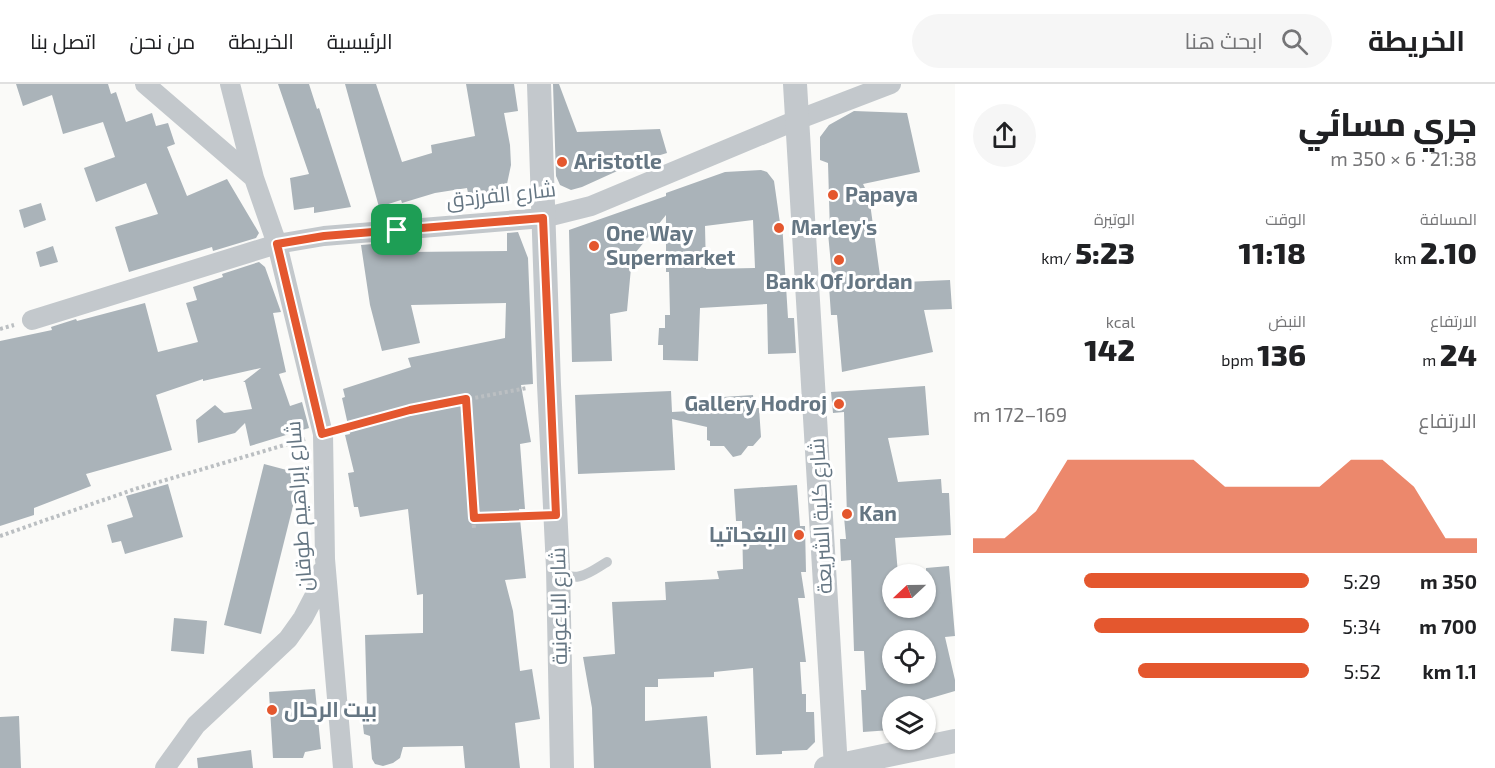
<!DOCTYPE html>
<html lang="ar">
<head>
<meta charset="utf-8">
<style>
  :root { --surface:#fff; --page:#f6f6f6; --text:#202124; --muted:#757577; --line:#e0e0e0; --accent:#e4572e }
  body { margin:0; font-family:"Exo 2",Cairo,sans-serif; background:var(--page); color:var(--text); direction:rtl; height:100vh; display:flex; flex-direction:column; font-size:22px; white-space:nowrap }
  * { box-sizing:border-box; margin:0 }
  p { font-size:20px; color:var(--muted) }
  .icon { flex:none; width:33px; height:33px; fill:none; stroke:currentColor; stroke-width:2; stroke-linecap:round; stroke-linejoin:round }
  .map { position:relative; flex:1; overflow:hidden; direction:ltr }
  .side { display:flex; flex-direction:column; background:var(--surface); width:540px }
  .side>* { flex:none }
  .needle { width:39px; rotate:248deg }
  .tools { position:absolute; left:882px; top:480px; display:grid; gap:12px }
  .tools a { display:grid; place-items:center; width:54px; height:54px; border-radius:50%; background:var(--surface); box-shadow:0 2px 4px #0004; font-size:30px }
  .pin { position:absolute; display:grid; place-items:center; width:51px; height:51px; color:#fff; margin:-26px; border-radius:12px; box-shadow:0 3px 9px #0006 }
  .round { display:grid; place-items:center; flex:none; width:63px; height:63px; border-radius:32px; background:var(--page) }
  .headline { display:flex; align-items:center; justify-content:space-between; height:102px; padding:0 18px }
  h1 { font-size:33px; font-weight:800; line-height:45px }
  .stats { display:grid; grid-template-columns:repeat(3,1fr); gap:9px; height:102px; padding:6px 18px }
  .stats div { display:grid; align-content:center }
  .stats b { font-size:30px; font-weight:800 }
  .stats small { font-size:16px; font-weight:400 }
  .stats p { font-size:16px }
  .chart { height:168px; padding:12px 18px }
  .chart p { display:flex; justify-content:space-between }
  .chart svg { width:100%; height:108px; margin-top:6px; fill:var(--accent); opacity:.7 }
  ul { padding:0 18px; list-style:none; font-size:20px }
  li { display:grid; grid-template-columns:96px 72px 1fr; align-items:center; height:45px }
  li i { height:15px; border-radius:8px; background:var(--accent) }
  header { display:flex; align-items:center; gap:36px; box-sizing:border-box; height:84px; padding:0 30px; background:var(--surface); border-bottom:2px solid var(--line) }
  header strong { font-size:28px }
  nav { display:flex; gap:33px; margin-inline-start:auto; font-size:21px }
  .search { width:420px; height:54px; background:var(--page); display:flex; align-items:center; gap:15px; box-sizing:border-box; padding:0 21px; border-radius:33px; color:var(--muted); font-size:22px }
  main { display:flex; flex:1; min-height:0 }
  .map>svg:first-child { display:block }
  .building { fill:#aab3b9; fill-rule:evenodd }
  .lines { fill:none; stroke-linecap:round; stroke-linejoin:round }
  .path { stroke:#bbbfc2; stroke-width:4; stroke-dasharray:3 3; stroke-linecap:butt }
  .service { stroke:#c3c8cc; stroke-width:10 }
  .minor { stroke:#c3c8cc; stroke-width:20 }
  .tertiary { stroke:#c3c8cc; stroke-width:24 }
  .route-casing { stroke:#fff; stroke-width:12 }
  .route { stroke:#e4572e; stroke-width:8 }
  .poi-dot { fill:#e4572e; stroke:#fff; stroke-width:2 }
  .labels { text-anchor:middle; stroke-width:6; stroke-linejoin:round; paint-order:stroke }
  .poi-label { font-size:21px; font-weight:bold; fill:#657683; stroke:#fff; text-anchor:start }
  .street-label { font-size:21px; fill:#657683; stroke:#fff }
</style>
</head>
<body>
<header>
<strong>الخريطة</strong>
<div class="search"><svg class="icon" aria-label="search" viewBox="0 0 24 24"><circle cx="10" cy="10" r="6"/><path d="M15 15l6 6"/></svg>ابحث هنا</div>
<nav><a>الرئيسية</a><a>الخريطة</a><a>من نحن</a><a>اتصل بنا</a></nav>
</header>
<main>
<section class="side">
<div class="headline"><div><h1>جري مسائي</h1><p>21:38 · 6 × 350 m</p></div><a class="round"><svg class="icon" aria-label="share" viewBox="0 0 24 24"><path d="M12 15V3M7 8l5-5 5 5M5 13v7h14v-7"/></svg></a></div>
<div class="stats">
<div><p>المسافة</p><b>2.10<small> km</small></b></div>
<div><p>الوقت</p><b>11:18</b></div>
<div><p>الوتيرة</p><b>5:23<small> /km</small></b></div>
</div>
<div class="stats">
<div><p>الارتفاع</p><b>24<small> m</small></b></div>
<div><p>النبض</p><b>136<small> bpm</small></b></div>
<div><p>kcal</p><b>142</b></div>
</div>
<div class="chart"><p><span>الارتفاع</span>169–172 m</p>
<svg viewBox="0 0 160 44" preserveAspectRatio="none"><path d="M0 44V38L10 38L20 27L30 6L40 6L50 6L60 6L70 6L80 17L90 17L100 17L110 17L120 6L130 6L140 17L150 38L160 38V44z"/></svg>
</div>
<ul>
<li><b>350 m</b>5:29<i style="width:67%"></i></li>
<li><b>700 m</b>5:34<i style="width:64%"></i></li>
<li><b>1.1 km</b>5:52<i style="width:51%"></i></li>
</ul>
</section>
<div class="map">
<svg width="955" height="684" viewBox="0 0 955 684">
  <rect width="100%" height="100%" fill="#fafaf8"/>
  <path class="building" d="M16 0H108L111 10 116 8 126 38 152 29 156 42 168 39 175 60 167 63 187 112 227 95 259 149 256 154 213 167 212 163 129 188 115 143 158 130 146 99 96 118 84 84 115 73 103 38 63 50 52 11 23 22Z
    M278 0H309L317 25 319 24 351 123 314 129V123L294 126 290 94 309 90Z
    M345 0H376L402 78 432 69 431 61 475 52 466 0H514L518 27 504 29 510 61 511 81 507 100 493 116 471 124 467 104 435 109 402 119 401 116 379 123Z
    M553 0H559L577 48 660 45 667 69 637 78 582 103 571 106 560 101 556 92Z
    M854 27 907 29 920 88 863 100 869 112 881 199 950 196 952 225 924 226 933 268 842 288 837 231H831L829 202H833L828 149H830L828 79 820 76V53L829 41Z
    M761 86 767 88 774 97 780 139 782 138 788 234H794L796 269 768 270 767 220 700 224 698 277 663 276V261H658L659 244H665V231H670L669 188H666V131L632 173 627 227 610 230 612 277 572 278 569 146 666 112V109L725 88ZM753 136 755 184 706 185 705 142Z
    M41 119 46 136 24 144 19 126Z
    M518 148 528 174 533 300 521 301 531 358 520 360 525 425H519L526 494 505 496 513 527 520 587 532 585 540 635 515 639 520 684H465L463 662 403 663 400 674 393 679 383 682 375 680 372 675 370 652 364 650 361 625 367 624 365 551 423 549V510L417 511 408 425 360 433 358 423H354L348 389 354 388 345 351 350 350 342 314 345 313 343 305 411 283 408 274 505 254 506 219 411 221 420 259 382 267 370 221 361 161 408 157 409 168 507 167V149Z
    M53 162 58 178 40 183 36 168Z
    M259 178 265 183 281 228 273 229 286 288 279 290 290 322 302 318 309 344 250 362 245 339 235 349 198 359 196 336 215 321 224 329 252 325 245 298H243L261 284 203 297V295L156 311 172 366 86 390 91 402 34 424V431L0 442V257L52 246 51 243 76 235 77 237 145 219 158 268 198 258 186 219 197 216 193 203 223 193 222 190Z
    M925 302 929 351 888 354 898 398 941 395 942 409H949L951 451 895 454 898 490H892V524H926V484L949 482 955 552 945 553 955 596V607L921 617 925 622H892L891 646 863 648 861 606H866L864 567H854L851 476 841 477 840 455H846L844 433H847L844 328 833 329 831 308ZM926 555V590H892V556Z
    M671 307 672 328 708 326V314L753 311 754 324H759L761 353 753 362H748L741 371 733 373 724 362H710V357L707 356V343L672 335 675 386 578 390 575 311Z
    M264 380 298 389 295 402H298L261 550 224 541Z
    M168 400 183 453 125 470 121 457 112 459 107 441 133 433 126 412Z
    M797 401 800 442H805L806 488H801L805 514H798L806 578H800L802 610H806V628H814L815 658 807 666 782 667V670L756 671 753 584 714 588V593L658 595V603H645V637L707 632 711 684H594L592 624 583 573 615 570 612 518 666 516 665 498 719 495 717 487 743 485 742 437H736L734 405Z
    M174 534 207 537 204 570 171 567Z
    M315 605 321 665 305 668 303 674H273L269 608Z
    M19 632 21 684H0V633Z
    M251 666 253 684H198L197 674Z"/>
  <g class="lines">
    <path class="path" d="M0 245 14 241
      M466 315 474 445
      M341 345 410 326 527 304
      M474 434 536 432
      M0 452 135 405 305 355"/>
    <path class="service" d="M560 486C575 502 593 486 607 478"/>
    <path class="minor" d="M145 0 254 94
      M230 0 254 94 277 160 323 350 325 475 343 684
      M32 236 277 160 324 152 543 134 591 122 797 36 891 0
      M165 684 196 641 288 555 303 534 314 513 322 487"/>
    <path class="tertiary" d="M539 0 549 301 558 484 562 684
      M795 0 836 684
      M826 684 955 657"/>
  </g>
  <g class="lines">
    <g class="route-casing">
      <path id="route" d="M543 134 556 431 474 434 466 315 410 326 322 350 277 160 324 152Z"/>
    </g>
    <use href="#route" class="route"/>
  </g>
  <g class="poi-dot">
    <circle cx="562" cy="78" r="6"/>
    <circle cx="833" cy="111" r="6"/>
    <circle cx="779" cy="144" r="6"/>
    <circle cx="594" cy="162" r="6"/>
    <circle cx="839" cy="176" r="6"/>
    <circle cx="839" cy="320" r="6"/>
    <circle cx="847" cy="430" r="6"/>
    <circle cx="799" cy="451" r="6"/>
    <circle cx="272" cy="626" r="6"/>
  </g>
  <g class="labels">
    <g class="poi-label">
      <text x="574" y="85">Aristotle</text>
      <text x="845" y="118">Papaya</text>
      <text x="791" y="151">Marley's</text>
      <text x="606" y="157">One Way<tspan x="606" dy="24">Supermarket</tspan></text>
      <text x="839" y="205" text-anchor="middle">Bank Of Jordan</text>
      <text x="827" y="327" text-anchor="end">Gallery Hodroj</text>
      <text x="859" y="437">Kan</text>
      <text x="787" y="458" text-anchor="end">البغجاتيا</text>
      <text x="284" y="633">بيت الرحال</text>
    </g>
    <g class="street-label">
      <text transform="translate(501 111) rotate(-6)" y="7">شارع الفرزدق</text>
      <text transform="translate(299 422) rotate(-94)" y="7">شارع إبراهيم طوقان</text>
      <text transform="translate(821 432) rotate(-93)" y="7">شارع كلية الشريعة</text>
      <text transform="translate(559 522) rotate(-91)" y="7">شارع الباعونية</text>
    </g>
  </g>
</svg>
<div class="tools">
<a><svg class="needle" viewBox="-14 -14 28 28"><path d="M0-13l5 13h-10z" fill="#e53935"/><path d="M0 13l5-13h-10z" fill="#757577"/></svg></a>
<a><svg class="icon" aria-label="locate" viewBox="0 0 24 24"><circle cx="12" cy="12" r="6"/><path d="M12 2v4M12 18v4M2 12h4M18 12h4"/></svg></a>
<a><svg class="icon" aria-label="layers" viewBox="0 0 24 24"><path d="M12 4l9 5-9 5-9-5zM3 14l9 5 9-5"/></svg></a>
</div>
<div class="pin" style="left:397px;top:146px;background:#1e9e55"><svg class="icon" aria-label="arrive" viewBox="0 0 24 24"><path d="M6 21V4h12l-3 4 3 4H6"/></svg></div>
</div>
</main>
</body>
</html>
